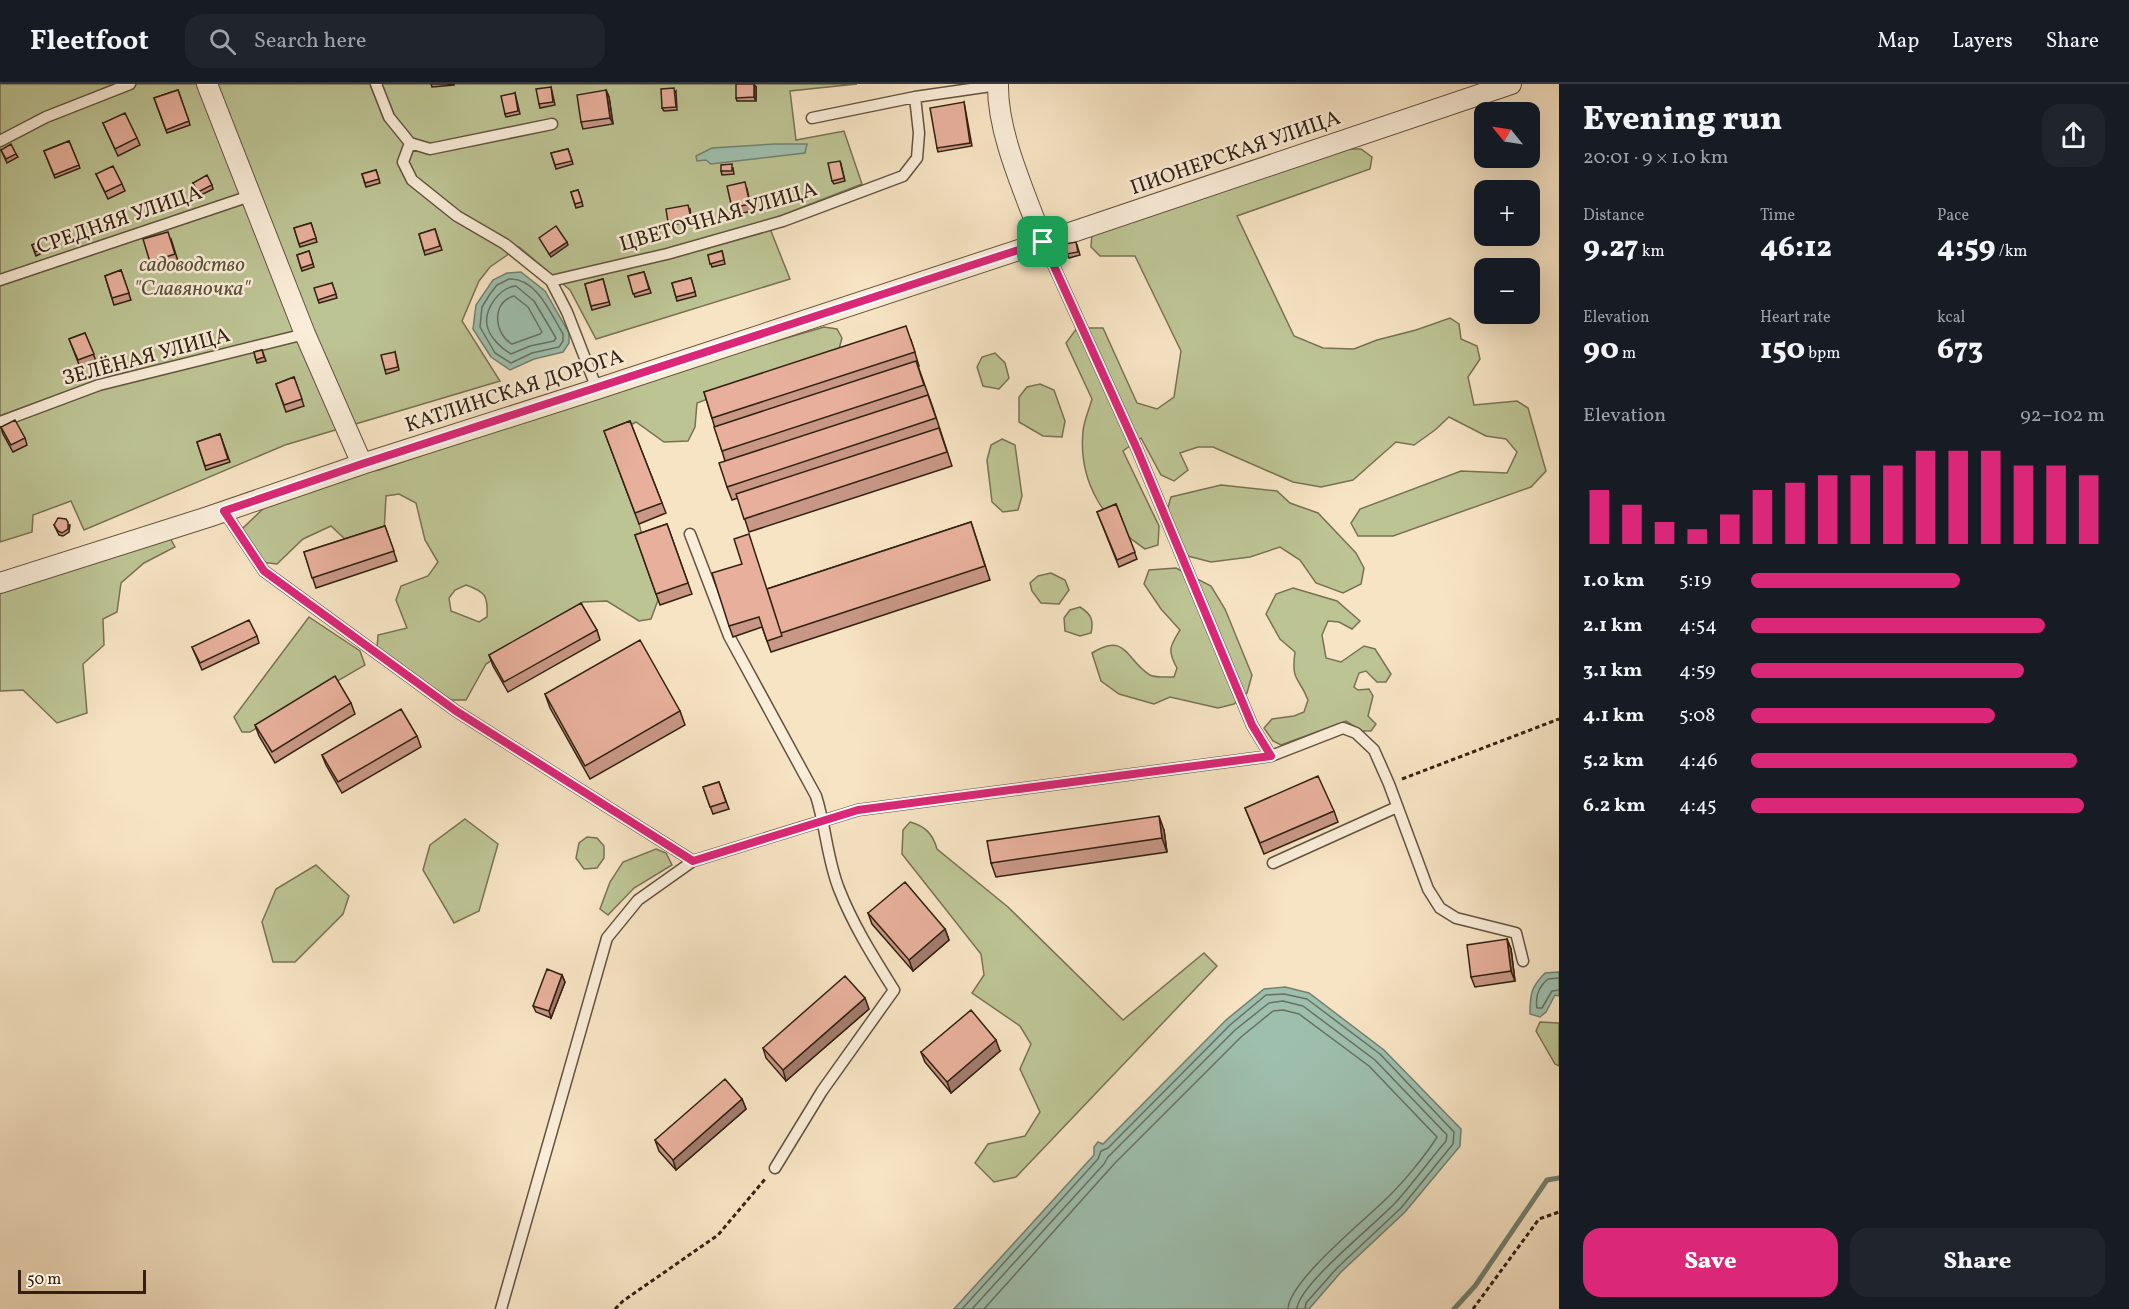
<!DOCTYPE html>
<html lang="en">
<head>
<meta charset="utf-8">
<style>
  :root { --surface:#171b24; --page:#20242c; --text:#f1f3f6; --muted:#9ea1a6; --line:#363941; --accent:#db2777 }
  body { margin:0; font-family:Vollkorn,serif; background:var(--page); color:var(--text); height:100vh; display:flex; flex-direction:column; font-size:22px; white-space:nowrap }
  * { box-sizing:border-box; margin:0 }
  p { font-size:20px; color:var(--muted) }
  .icon { flex:none; width:33px; height:33px; fill:none; stroke:currentColor; stroke-width:2; stroke-linecap:round; stroke-linejoin:round }
  .map { position:relative; flex:1; overflow:hidden }
  .details { display:flex; flex-direction:column; background:var(--surface); width:570px }
  .details>* { flex:none }
  .needle { width:39px; rotate:300deg }
  .tools { position:absolute; left:1474px; top:18px; display:grid; gap:12px }
  .tools a { display:grid; place-items:center; width:66px; height:66px; border-radius:12px; background:var(--surface); box-shadow:0 6px 24px #0002; font-size:30px }
  .scale { position:absolute; left:18px; bottom:15px; width:128px; box-sizing:border-box; padding-left:6px; border:3px solid #322113; border-top:0; font-size:16px; line-height:21px; white-space:nowrap; color:#322113; -webkit-text-stroke:4px #faedd9; paint-order:stroke }
  .pin { position:absolute; display:grid; place-items:center; width:51px; height:51px; color:#fff; margin:-26px; border-radius:12px; box-shadow:0 3px 9px #0006 }
  .round { display:grid; place-items:center; flex:none; width:63px; height:63px; border-radius:18px; background:var(--page) }
  .summary { display:flex; align-items:center; justify-content:space-between; height:102px; padding:0 24px }
  h1 { font-size:33px; font-weight:800; line-height:45px }
  .metrics { display:grid; grid-template-columns:repeat(3,1fr); gap:9px; height:102px; padding:6px 24px }
  .metrics div { display:grid; align-content:center }
  .metrics b { font-size:30px; font-weight:800 }
  .metrics small { font-size:16px; font-weight:400 }
  .metrics p { font-size:16px }
  .chart { height:168px; padding:12px 24px }
  .chart p { display:flex; justify-content:space-between }
  .chart svg { width:100%; height:108px; margin-top:6px; stroke:var(--accent); stroke-width:6 }
  .primary-button { display:flex; gap:12px; margin-top:auto; padding:12px 24px }
  .primary-button a { flex:1; height:69px; border-radius:18px; background:var(--accent); color:#fff; font-size:24px; font-weight:800; line-height:69px; text-align:center }
  .primary-button a+a { background:var(--page); color:var(--text) }
  ul { padding:0 24px; list-style:none; font-size:20px }
  li { display:grid; grid-template-columns:96px 72px 1fr; align-items:center; height:45px }
  li i { height:15px; border-radius:8px; background:var(--accent) }
  header { display:flex; align-items:center; gap:36px; box-sizing:border-box; height:84px; padding:0 30px; background:var(--surface); border-bottom:2px solid var(--line) }
  header strong { font-size:28px }
  nav { display:flex; gap:33px; margin-inline-start:auto; font-size:21px }
  .search { width:420px; height:54px; background:var(--page); display:flex; align-items:center; gap:15px; box-sizing:border-box; padding:0 21px; border-radius:18px; color:var(--muted); font-size:22px }
  main { display:flex; flex:1; min-height:0 }
  .map>svg:first-child { display:block }
  .green { fill:#bdc494; stroke:#787254; stroke-width:1.5; fill-rule:evenodd }
  .water { fill:#9ebfae; stroke:#738070; stroke-width:1.5 }
  .lines { fill:none; stroke-linecap:round; stroke-linejoin:round }
  .shore { stroke:#687060; stroke-width:1.5 }
  .stream { stroke:#738070; stroke-width:5 }
  .lane-casing { stroke:#63523f; stroke-width:13 }
  .street-casing { stroke:#63523f; stroke-width:22 }
  .path { stroke:#322113; stroke-width:3; stroke-dasharray:4.5 3; stroke-linecap:butt }
  .lane { stroke:#faedd9; stroke-width:10 }
  .street { stroke:#faedd9; stroke-width:20 }
  .wall { fill:#c89786; stroke:#322113; stroke-width:1.5 }
  .shaded-wall { fill:#a27b6d; stroke:#322113; stroke-width:1.5 }
  .building { fill:#e8b09c; stroke:#322113; stroke-width:1.5 }
  .route-casing { stroke:#fff; stroke-width:12 }
  .route { stroke:#db2777; stroke-width:8 }
  .labels { text-anchor:middle; stroke-width:5; stroke-linejoin:round; paint-order:stroke }
  .street-label { font-size:21px; fill:#322113; stroke:#faedd9 }
  .park-label { font-size:21px; font-style:italic; fill:#5c523a; stroke:#faedd9 }
</style>
</head>
<body>
<header>
<strong>Fleetfoot</strong>
<div class="search"><svg class="icon" aria-label="search" viewBox="0 0 24 24"><circle cx="10" cy="10" r="6"/><path d="M15 15l6 6"/></svg>Search here</div>
<nav><a>Map</a><a>Layers</a><a>Share</a></nav>
</header>
<main>
<div class="map">
<svg width="1559" height="1225" viewBox="0 0 1559 1225">
  <rect width="100%" height="100%" fill="#f7e4c4"/>
  <filter id="stains"><feTurbulence type="fractalNoise" baseFrequency=".00333" numOctaves="4"/><feColorMatrix values="0 0 0 0 .2 0 0 0 0 .09 0 0 0 0 .02 0 0 0 .5 -.17"/></filter>
  <radialGradient id="worn" r=".72"><stop offset=".6" stop-color="#630" stop-opacity="0"/><stop offset="1" stop-color="#630" stop-opacity=".3"/></radialGradient>
  <path class="green" d="M0 0H857L790 7 796 56 844 47 862 100 767 137 790 195 596 255 570 206 519 163 490 183 479 197 462 237 500 297 285 361 84 446 71 417 33 431 32 448 0 458Z
    M1348 65H1361L1372 73 1370 85 1237 132 1294 252 1323 264 1354 265 1377 256 1416 246 1450 234 1459 240 1461 255 1477 262 1480 275 1468 293 1474 321 1517 317 1528 324 1546 387 1531 403 1393 452H1358L1351 439 1360 425 1461 387 1507 389 1517 368 1506 355 1486 352 1449 333 1435 346 1414 361 1396 358 1353 396 1321 403 1293 398 1213 363H1198L1180 369 1188 386 1174 397 1161 391 1141 354 1123 367 1159 442 1158 461 1145 465C1104 438 1078 398 1083 347 1084 337 1089 326 1092 315L1066 259 1077 244H1103L1137 319 1157 325 1174 313 1181 267 1135 172H1100L1091 163 1092 149Z
    M824 243 837 245 842 254 839 265 697 319 695 343 688 357 664 358 636 338 610 352 633 415 658 516 651 535 639 537 607 517 583 518 486 580 466 616H451L377 565 378 551 407 544 396 516 401 502 428 492 438 478 425 456 416 419 399 410 386 412 384 448 349 459 331 442 303 455 277 480 261 478 242 445 267 421 347 390 379 386 600 309ZM466 501C486 508 488 512 487 533L479 538 451 527 449 514 455 506Z
    M995 269 1005 279 1009 294 999 305 983 302 977 283 982 273Z
    M1040 300 1054 306 1065 337 1062 353 1043 352 1019 338V313L1027 303Z
    M1002 355 1015 361 1022 412 1018 426 1003 428 992 418 987 376 991 361Z
    M1221 401 1277 407 1290 419 1318 429 1356 469 1364 484 1361 500 1343 509 1316 499 1300 476 1280 463 1250 473 1211 478 1184 471 1167 427 1171 413Z
    M170 454 175 463 144 479 121 499 117 528 103 535 104 561 83 580 87 629 57 639 23 606 0 607V505Z
    M1176 484 1211 502 1225 525 1252 591 1247 609 1234 620 1218 624 1170 613 1154 620 1119 610 1101 597 1092 569C1127 547 1126 577 1150 591 1156 594 1167 593 1174 593L1177 584C1167 566 1170 562 1180 546L1161 525 1144 500 1149 486Z
    M1051 489 1065 496 1069 506 1059 520 1041 519 1032 507 1030 499 1038 492Z
    M1293 504 1337 517 1360 537 1352 545 1339 538 1328 537 1322 551 1326 574 1341 578 1364 562 1375 565 1391 590 1386 598H1377L1366 587 1359 589 1354 603 1358 606 1369 605 1373 612 1368 632 1376 640 1371 647H1362L1346 637 1281 661 1273 657 1264 644 1272 635 1294 632 1304 628 1308 616C1299 592 1291 599 1295 568L1280 555 1266 530 1276 510Z
    M1080 523C1091 530 1094 536 1091 549L1080 552 1065 547 1064 534 1070 526Z
    M309 533 360 567 365 581 250 648H242L234 633Z
    M465 735 498 760 479 827 454 839 423 786 430 761Z
    M910 738C925 742 933 750 937 765L1008 823 1123 936 1204 869 1217 882 1016 1093 994 1098 975 1079 988 1060 1025 1052 1040 1028 1020 985 1031 960 1020 942 972 909 984 891 981 870 902 770 903 746Z
    M587 753 597 754 604 762V774L597 784 584 785 576 774 579 759Z
    M656 765 666 769 672 781 634 804 608 831 600 825 610 798 623 778Z
    M316 781 349 812 343 830 295 878H273L262 838 276 805Z
    M1540 938 1559 939V982L1555 980 1536 947Z"/>
  <path class="water" d="M774 60H807L805 69 711 80 706 76 697 77 696 72 712 64Z
    M521 188 545 207 569 249V259L563 268 534 275 510 286 491 273 473 245 476 221 493 196 507 189Z
    M1559 888V912L1555 911 1546 928 1540 933 1530 930C1530 910 1531 903 1545 889Z
    M1285 903 1309 909 1384 966 1461 1045 1460 1062 1405 1128 1341 1188 1309 1225H954L1094 1071V1063L1098 1058 1103 1060 1226 936 1264 905Z"/>
  <g class="lines">
    <path class="shore" d="M509 195C536 193 551 230 563 250V257L559 263 532 269 511 279 495 269 480 243 482 223 490 210 497 201Z
      M516 202 534 217 556 254 554 257 530 262 511 270C502 265 489 253 487 241 484 225 500 203 516 202Z
      M514 212 528 223 542 248 540 250 512 260C494 250 491 218 514 212Z
      M1559 894 1548 895C1538 903 1535 912 1537 924H1542L1552 907 1559 906
      M962 1225 1098 1075 1101 1067 1108 1064 1230 941 1266 911 1284 910 1307 915 1380 970 1454 1048 1453 1060 1401 1124 1337 1184 1306 1219 1305 1225
      M972 1225 1104 1080 1108 1073 1235 946 1269 919 1283 917 1303 922 1375 976 1447 1051 1446 1057C1429 1077 1413 1099 1396 1118 1377 1139 1298 1201 1297 1225
      M984 1225 1115 1079 1241 953 1273 927 1283 926 1299 930 1369 982 1437 1053C1426 1071 1402 1100 1386 1115 1365 1136 1289 1197 1288 1225"/>
    <path class="stream" d="M1454 1225 1475 1202 1547 1096 1559 1094"/>
    <g class="lane-casing">
      <path id="lane" d="M376 0 389 33 410 59 403 78 412 96 457 132 505 160 551 197 567 228 597 305
        M812 34 915 13
        M0 57 46 33 130 0
        M410 59 430 65 552 40
        M1043 158 1137 365 1252 641 1271 672
        M0 196 250 112
        M551 197 667 170 783 137 903 92 917 74 919 49 915 13 998 1
        M0 338 99 301 305 250
        M224 427 264 487 456 627 693 777
        M690 450 729 552 816 712C826 743 827 775 839 805 853 841 874 874 894 906L822 1007 775 1084
        M1273 779 1397 723
        M501 1225 607 854 638 816 693 777 858 726 1271 672 1343 644 1356 649 1374 666 1389 700 1428 805 1440 824 1456 834 1516 849 1523 877"/>
    </g>
    <g class="street-casing">
      <path id="street" d="M207 0 305 250 362 380
        M998 0C997 50 1026 111 1043 158
        M0 499 208 433 362 380 597 305 1043 158 1511 0"/>
    </g>
    <path class="path" d="M1402 695 1559 635
      M615 1225 623 1217 718 1151 766 1094
      M1473 1225 1539 1135 1559 1128"/>
    <use href="#lane" class="lane"/>
    <use href="#street" class="street"/>
  </g>
  <path class="wall" d="M431 0H454V1L432 3Z
    M551 3 555 21 540 24 539 20Z
    M756 3V17H737L736 14Z
    M178 6 190 41 167 49 154 14Z
    M606 6 609 13 613 40 583 45 581 38Z
    M676 7 677 26 664 27 662 24Z
    M515 9 520 30 506 33 505 30Z
    M964 18 972 62 938 68 937 64Z
    M103 39 137 54 140 61 118 72Z
    M69 57 80 84 55 94 44 67Z
    M568 65 573 80 556 85 551 69Z
    M1 66 16 70 18 73 7 79Z
    M841 80 845 97 834 100 832 97Z
    M733 84 734 90 722 91 721 87Z
    M376 86 380 99 366 103 362 90Z
    M96 90 122 100 125 107 108 115Z
    M193 99 212 101 213 105 199 112Z
    M747 105 752 127 735 131 732 124Z
    M578 106 583 122 576 124 571 108Z
    M690 125 692 138 669 141 668 138Z
    M311 139 317 158 300 163 294 144Z
    M435 145 442 166 425 171 419 150Z
    M171 155 178 177 152 185 150 178Z
    M40 158 44 168 36 172 32 161Z
    M1077 161 1080 171 1069 174 1067 170Z
    M309 167 314 183 302 187 297 171Z
    M722 167 725 180 712 183 708 171Z
    M121 186 131 216 114 221 105 192Z
    M644 188 651 209 635 213 628 192Z
    M691 194 696 212 677 217 672 199Z
    M603 195 610 221 592 226 585 200Z
    M332 199 337 214 319 219 318 216Z
    M85 249 96 277 80 283 69 255Z
    M911 256 919 282H918L933 324 952 382 749 448 738 414 732 416 727 403 725 377 704 308Z
    M262 266 266 277 257 279 254 268Z
    M395 268 399 286 386 290 385 286Z
    M294 293 304 322 286 328 276 300Z
    M630 337 666 429 639 440 604 347Z
    M1 343 25 354 27 361 13 368 3 350Z
    M220 350 230 378 206 386 197 358Z
    M1116 420 1137 475 1119 483 1097 428Z
    M971 438 990 496 771 568 762 543 733 553 729 542 767 505Z
    M667 440 692 510 660 521 635 451Z
    M54 441H70L69 448 63 452 59 451Z
    M385 442 397 477 316 504 304 468Z
    M597 546 600 556 508 608 493 582 489 571Z
    M257 552 259 559 202 586 192 563Z
    M545 610 680 627 685 641 590 695 550 624Z
    M351 619 355 630 275 679 259 652 255 641Z
    M417 652 421 663 342 709 326 681 322 671Z
    M719 698 729 725 713 730 703 703Z
    M1245 724 1334 727 1338 738 1264 770Z
    M1164 746 1167 768 996 793 991 779Z
    M868 829 945 845 949 856 913 887 872 840Z
    M1507 855 1511 865 1515 897 1475 903 1471 893Z
    M562 891 565 898 551 934 536 928 533 922Z
    M869 925 786 997 766 974 763 964Z
    M1000 967 951 1009 925 978 921 968Z
    M742 1015 746 1025 676 1086 659 1067 655 1056Z"/>
  <path class="shaded-wall" d="M754 0 756 3V17L754 13Z
    M606 6 609 13 613 40 610 34Z
    M567 158 568 161 551 173 549 170Z
    M1159 732 1164 746 1167 768 1162 754Z
    M945 845 949 856 913 887 909 876Z
    M1507 855 1511 865 1515 897 1511 887Z
    M562 891 565 898 551 934 549 927Z
    M865 914 869 925 786 997 783 986Z
    M996 956 1000 967 951 1009 947 998Z
    M742 1015 746 1025 676 1086 673 1076Z"/>
  <path class="building" d="M736 0H754V13L736 14Z
    M551 3 553 18 539 20 536 5Z
    M674 4 676 23 662 24 661 5Z
    M178 6 189 37 166 46 154 14Z
    M606 6 610 34 581 38 577 11Z
    M515 9 518 27 505 30 501 12Z
    M964 18 970 59 937 64 930 24Z
    M125 29 137 54 115 65 103 39Z
    M69 57 79 81 54 91 44 67Z
    M11 60 16 70 6 75 1 66Z
    M568 65 572 77 555 81 551 69Z
    M840 77 844 94 832 97 828 79Z
    M732 80V87H721V81Z
    M113 82 122 100 105 108 96 90Z
    M376 86 379 95 365 99 362 90Z
    M207 91 212 101 198 108 193 99Z
    M745 98 750 120 732 124 727 102Z
    M578 106 582 118 575 120 571 108Z
    M688 121 691 134 668 138 666 125Z
    M311 139 316 154 299 160 294 144Z
    M556 142 567 158 549 170 539 154Z
    M435 145 440 162 424 167 419 150Z
    M168 148 175 170 150 178 143 155Z
    M40 158 43 165 35 168 32 161Z
    M1076 158 1078 168 1067 170 1065 160Z
    M309 167 313 180 301 184 297 171Z
    M722 167 724 176 710 180 708 171Z
    M121 186 129 209 112 214 105 192Z
    M644 188 649 205 633 210 628 192Z
    M691 194 695 208 676 213 672 199Z
    M603 195 609 218 591 222 585 200Z
    M332 199 336 210 318 216 314 204Z
    M906 242 915 268 712 334 704 308Z
    M85 249 94 270 78 276 69 255Z
    M262 266 264 273 256 276 254 268Z
    M395 268 398 283 385 286 381 271Z
    M916 277 924 301 722 367 714 343Z
    M294 293 302 315 284 321 276 300Z
    M928 311 936 334 727 403 719 379Z
    M15 336 25 354 11 361 1 343Z
    M630 337 662 419 635 429 604 347Z
    M939 344 947 368 744 435 736 410Z
    M220 350 228 375 205 382 197 358Z
    M1116 420 1135 468 1117 476 1097 428Z
    M58 434 66 435 68 438V445L62 449 58 447 54 441Z
    M971 438 985 482 781 549 767 505Z
    M667 440 688 499 656 510 635 451Z
    M385 442 394 467 312 494 304 468Z
    M749 450 782 552 767 557 759 533 729 542 712 489 742 480 734 455Z
    M581 519 597 546 504 598 489 571Z
    M249 536 257 552 200 579 192 563Z
    M640 556 680 627 585 682 545 610Z
    M335 592 351 619 272 668 255 641Z
    M401 625 417 652 338 698 322 671Z
    M1318 692 1334 727 1260 759 1245 724Z
    M719 698 726 718 710 723 703 703Z
    M1159 732 1162 754 991 779 987 757Z
    M905 798 945 845 909 876 868 829Z
    M1507 855 1511 887 1471 893 1467 861Z
    M547 885 562 891 549 927 533 922Z
    M845 892 865 914 783 986 763 964Z
    M971 926 996 956 947 998 921 968Z
    M725 995 742 1015 673 1076 655 1056Z"/>
  <g class="lines">
    <g class="route-casing">
      <path id="route" d="M1043 158 1137 365 1252 641 1271 672 858 726 693 777 456 627 264 487 224 427 362 380Z"/>
    </g>
    <use href="#route" class="route"/>
  </g>
  <g class="labels">
    <g class="street-label">
      <text transform="translate(1235 68) rotate(-19)" y="7">ПИОНЕРСКАЯ УЛИЦА</text>
      <text transform="translate(718 132) rotate(-16)" y="7">ЦВЕТОЧНАЯ УЛИЦА</text>
      <text transform="translate(119 135) rotate(-19)" y="7">СРЕДНЯЯ УЛИЦА</text>
      <text transform="translate(146 272) rotate(-15)" y="7">ЗЕЛЁНАЯ УЛИЦА</text>
      <text transform="translate(514 306) rotate(-18)" y="7">КАТЛИНСКАЯ ДОРОГА</text>
    </g>
    <g class="park-label">
      <text x="192" y="187">садоводство<tspan x="192" dy="24">"Славяночка"</tspan></text>
    </g>
  </g>
  <rect width="100%" height="100%" filter="url(#stains)"/>
  <rect width="100%" height="100%" fill="url(#worn)"/>
</svg>
<div class="tools">
<a><svg class="needle" viewBox="-14 -14 28 28"><path d="M0-13l5 13h-10z" fill="#e53935"/><path d="M0 13l5-13h-10z" fill="#9ea1a6"/></svg></a>
<a>+</a>
<a>−</a>
</div>
<div class="scale">50 m</div>
<div class="pin" style="left:1043px;top:158px;background:#1e9e55"><svg class="icon" aria-label="arrive" viewBox="0 0 24 24"><path d="M6 21V4h12l-3 4 3 4H6"/></svg></div>
</div>
<section class="details">
<div class="summary"><div><h1>Evening run</h1><p>20:01 · 9 × 1.0 km</p></div><a class="round"><svg class="icon" aria-label="share" viewBox="0 0 24 24"><path d="M12 15V3M7 8l5-5 5 5M5 13v7h14v-7"/></svg></a></div>
<div class="metrics">
<div><p>Distance</p><b>9.27<small> km</small></b></div>
<div><p>Time</p><b>46:12</b></div>
<div><p>Pace</p><b>4:59<small> /km</small></b></div>
</div>
<div class="metrics">
<div><p>Elevation</p><b>90<small> m</small></b></div>
<div><p>Heart rate</p><b>150<small> bpm</small></b></div>
<div><p>kcal</p><b>673</b></div>
</div>
<div class="chart"><p><span>Elevation</span>92–102 m</p>
<svg viewBox="0 0 160 44" preserveAspectRatio="none"><path d="M5 44V22M15 44V28M25 44V35M35 44V38M45 44V32M55 44V22M65 44V19M75 44V16M85 44V16M95 44V12M105 44V6M115 44V6M125 44V6M135 44V12M145 44V12M155 44V16"/></svg>
</div>
<ul>
<li><b>1.0 km</b>5:19<i style="width:59%"></i></li>
<li><b>2.1 km</b>4:54<i style="width:83%"></i></li>
<li><b>3.1 km</b>4:59<i style="width:77%"></i></li>
<li><b>4.1 km</b>5:08<i style="width:69%"></i></li>
<li><b>5.2 km</b>4:46<i style="width:92%"></i></li>
<li><b>6.2 km</b>4:45<i style="width:94%"></i></li>
</ul>
<div class="primary-button"><a>Save</a><a>Share</a></div>
</section>
</main>
</body>
</html>
